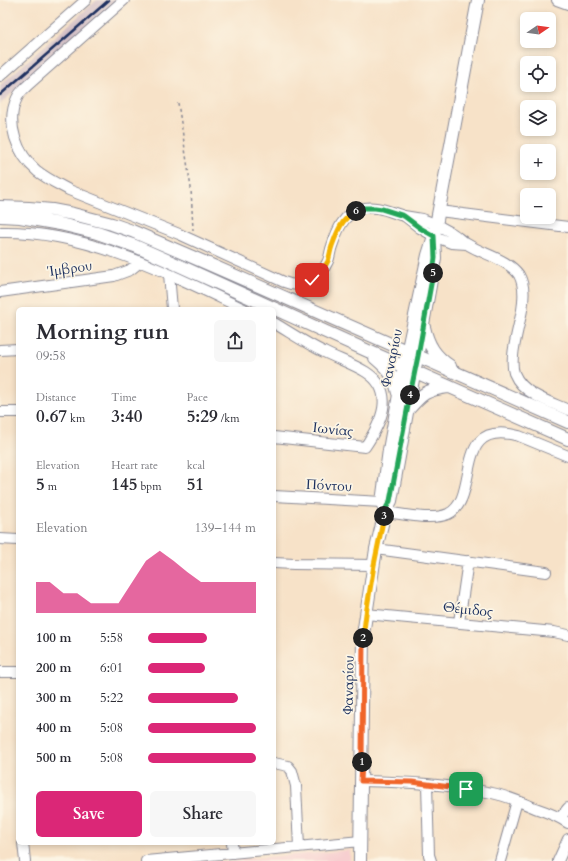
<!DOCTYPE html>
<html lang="en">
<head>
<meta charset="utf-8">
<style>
  :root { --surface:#fff; --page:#f7f7f7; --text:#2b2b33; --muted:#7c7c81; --accent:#db2777 }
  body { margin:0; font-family:Cardo,serif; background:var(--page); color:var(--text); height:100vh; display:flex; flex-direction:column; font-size:15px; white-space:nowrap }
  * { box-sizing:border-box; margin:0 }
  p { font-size:13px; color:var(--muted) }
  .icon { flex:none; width:22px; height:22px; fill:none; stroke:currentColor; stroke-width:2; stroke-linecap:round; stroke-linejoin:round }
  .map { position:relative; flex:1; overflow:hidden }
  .sheet { position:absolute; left:16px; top:307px; width:260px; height:538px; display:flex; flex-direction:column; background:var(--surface); border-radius:6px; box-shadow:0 2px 6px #0003 }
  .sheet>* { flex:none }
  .needle { width:26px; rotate:77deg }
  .tools { position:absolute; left:520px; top:12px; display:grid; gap:8px }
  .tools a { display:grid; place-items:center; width:36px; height:36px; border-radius:6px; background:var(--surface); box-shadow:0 2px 6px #0003; font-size:20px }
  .pin { position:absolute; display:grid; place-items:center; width:34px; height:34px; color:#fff; margin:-17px; border-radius:8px; box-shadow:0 2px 6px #0006 }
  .km { position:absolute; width:20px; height:20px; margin:-10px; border-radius:50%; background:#222; color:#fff; font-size:11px; line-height:20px; text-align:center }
  .round { display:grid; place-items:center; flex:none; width:42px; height:42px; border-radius:6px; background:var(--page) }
  .headline { display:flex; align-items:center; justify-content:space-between; height:68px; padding:0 20px }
  h1 { font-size:22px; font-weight:700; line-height:30px }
  .figures { display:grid; grid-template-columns:repeat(3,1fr); gap:6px; height:68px; padding:4px 20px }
  .figures div { display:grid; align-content:center }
  .figures b { font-size:17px; font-weight:700 }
  .figures small { font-size:11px; font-weight:400 }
  .figures p { font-size:11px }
  .chart { height:112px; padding:8px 20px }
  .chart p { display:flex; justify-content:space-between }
  .chart svg { width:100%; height:72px; margin-top:4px; fill:var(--accent); opacity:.7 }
  .button { display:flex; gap:8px; margin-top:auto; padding:8px 20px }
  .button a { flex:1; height:46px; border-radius:6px; background:var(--accent); color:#fff; font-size:16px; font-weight:700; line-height:46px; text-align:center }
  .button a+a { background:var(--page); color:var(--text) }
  ul { padding:0 20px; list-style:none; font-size:13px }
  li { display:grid; grid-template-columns:64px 48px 1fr; align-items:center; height:30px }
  li i { height:10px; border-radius:5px; background:var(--accent) }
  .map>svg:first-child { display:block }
  .built { fill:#f7cfd0 }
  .railway { fill:#d2bdc5 }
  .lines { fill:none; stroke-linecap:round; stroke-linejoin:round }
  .minor-casing { stroke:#898893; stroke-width:12 }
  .major-casing { stroke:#898893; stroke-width:14 }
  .path { stroke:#898893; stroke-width:1.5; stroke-dasharray:3 3; stroke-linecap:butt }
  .minor { stroke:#fff; stroke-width:10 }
  .major { stroke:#fff; stroke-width:12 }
  .rail { stroke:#1b2f5e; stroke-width:2.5 }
  .split-1-casing { stroke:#fff; stroke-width:8 }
  .split-2-casing { stroke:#fff; stroke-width:8 }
  .split-3-casing { stroke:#fff; stroke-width:8 }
  .split-4-casing { stroke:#fff; stroke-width:8 }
  .split-5-casing { stroke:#fff; stroke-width:8 }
  .split-6-casing { stroke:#fff; stroke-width:8 }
  .split-7-casing { stroke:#fff; stroke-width:8 }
  .split-1 { stroke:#f0652b; stroke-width:5 }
  .split-2 { stroke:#f0652b; stroke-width:5 }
  .split-3 { stroke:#f5b400; stroke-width:5 }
  .split-4 { stroke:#22a559; stroke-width:5 }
  .split-5 { stroke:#22a559; stroke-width:5 }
  .split-6 { stroke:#22a559; stroke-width:5 }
  .split-7 { stroke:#f5b400; stroke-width:5 }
  .labels { text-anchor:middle; stroke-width:3.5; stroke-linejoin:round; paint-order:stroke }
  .street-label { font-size:14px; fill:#1b2f5e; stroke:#fcf5e5 }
</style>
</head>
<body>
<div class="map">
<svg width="568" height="861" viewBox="0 0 568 861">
  <rect width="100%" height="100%" fill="#fcf5e5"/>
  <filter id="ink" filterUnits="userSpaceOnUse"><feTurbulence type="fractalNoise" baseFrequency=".025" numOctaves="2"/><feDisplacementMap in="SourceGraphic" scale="8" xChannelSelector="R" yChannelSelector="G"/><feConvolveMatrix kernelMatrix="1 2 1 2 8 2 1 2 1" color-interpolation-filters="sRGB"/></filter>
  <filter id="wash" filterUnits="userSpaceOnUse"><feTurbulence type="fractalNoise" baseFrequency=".012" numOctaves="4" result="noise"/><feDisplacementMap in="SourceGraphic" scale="16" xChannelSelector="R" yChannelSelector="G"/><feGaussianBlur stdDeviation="0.9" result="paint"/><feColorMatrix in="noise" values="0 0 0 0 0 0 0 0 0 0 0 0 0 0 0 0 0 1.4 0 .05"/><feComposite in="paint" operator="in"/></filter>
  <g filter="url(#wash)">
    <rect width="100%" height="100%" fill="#f7e2c8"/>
    <path class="built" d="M350 850V861H222Z"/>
    <path class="railway" d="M97 0H118L0 104V85Z"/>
  </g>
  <g filter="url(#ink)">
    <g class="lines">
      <g class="minor-casing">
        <path id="minor" d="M124 0 29 84C24 89 19 93 17 98 5 123 17 154 37 171 47 179 58 184 69 190L179 234 284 282C303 290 320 279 328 261 330 256 330 251 332 246 337 231 343 214 360 209 375 204 390 212 404 216 410 217 416 218 422 219 431 222 441 227 450 232 456 235 461 241 467 244 482 254 508 259 519 275 525 286 524 298 522 310 519 327 509 358 514 373 518 383 526 390 535 395 545 401 557 405 568 410
          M557 0 568 4
          M0 76 86 0
          M439 211 568 227
          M406 217 420 228 434 236 451 243 467 244
          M0 232C86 230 168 273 244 309
          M169 274 172 309
          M0 292 114 276 130 270 140 262
          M274 323C291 333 307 344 324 352 338 359 353 364 366 372 397 392 381 423 365 447L274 437
          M0 350 18 349
          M0 412H18
          M274 496 382 502
          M385 512C402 514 432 521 448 514 482 498 450 417 519 436L568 456
          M0 539 18 540
          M376 549 546 572
          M274 563 294 564 374 565
          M366 614 554 632 568 635
          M459 622 468 561
          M0 672H18
          M274 763 288 766 292 771 296 786 299 847
          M361 781C405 782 449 784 492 793 507 796 521 802 535 808 547 812 558 816 568 823
          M427 784 429 855 431 861
          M560 818 568 808
          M23 843 25 861
          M232 843 233 853
          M146 861 361 841
          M500 861 517 801
          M558 861 568 839"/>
      </g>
      <g class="major-casing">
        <path id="major" d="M0 207 29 208 52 210 73 214 112 224 132 231 204 262 568 422
          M0 216 20 217 60 224 97 233 135 246 178 265 368 351 568 439
          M424 327C428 345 435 356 450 366
          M375 358C388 369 394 375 398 393
          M407 411C422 394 425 390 448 387
          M385 512 382 502 389 450 404 367 428 255 434 236 478 0
          M360 861 363 635 376 549 385 512 391 501 435 258 434 236"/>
      </g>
      <path class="path" d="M178 103 191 188 193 230"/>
      <use href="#minor" class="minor"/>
      <use href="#major" class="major"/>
      <path class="rail" d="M0 95 109 0"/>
    </g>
  </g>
  <g class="lines" filter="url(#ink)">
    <g class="split-1-casing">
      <path id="split-1" d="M362 762 361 781 412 782 466 789"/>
    </g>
    <g class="split-2-casing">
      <path id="split-2" d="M362 762 363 638"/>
    </g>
    <g class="split-3-casing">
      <path id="split-3" d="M363 638 366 614 374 565 384 516"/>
    </g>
    <g class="split-4-casing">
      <path id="split-4" d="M384 516V512L390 501 410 395"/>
    </g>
    <g class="split-5-casing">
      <path id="split-5" d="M410 395 418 356 433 273"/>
    </g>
    <g class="split-6-casing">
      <path id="split-6" d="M356 211 362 208H375L382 209 404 216 420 228 434 236 435 258 433 273"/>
    </g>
    <g class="split-7-casing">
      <path id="split-7" d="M312 280C318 276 324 269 328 261 330 256 330 251 332 246 337 232 342 218 356 211"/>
    </g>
    <use href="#split-1" class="split-1"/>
    <use href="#split-2" class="split-2"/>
    <use href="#split-3" class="split-3"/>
    <use href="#split-4" class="split-4"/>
    <use href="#split-5" class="split-5"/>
    <use href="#split-6" class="split-6"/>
    <use href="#split-7" class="split-7"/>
  </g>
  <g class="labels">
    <g class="street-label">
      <text transform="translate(70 268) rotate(-8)" y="5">Ίμβρου</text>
      <text transform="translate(391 358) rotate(-78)" y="5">Φαναρίου</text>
      <text transform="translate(333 429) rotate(6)" y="5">Ιωνίας</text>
      <text transform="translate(329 485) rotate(3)" y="5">Πόντου</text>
      <text transform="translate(468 609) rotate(6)" y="5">Θέμιδος</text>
      <text transform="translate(348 685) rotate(-89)" y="5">Φαναρίου</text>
    </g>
  </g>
</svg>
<div class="tools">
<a><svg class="needle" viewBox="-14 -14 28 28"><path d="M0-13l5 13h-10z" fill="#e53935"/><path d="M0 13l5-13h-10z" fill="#7c7c81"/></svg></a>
<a><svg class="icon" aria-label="locate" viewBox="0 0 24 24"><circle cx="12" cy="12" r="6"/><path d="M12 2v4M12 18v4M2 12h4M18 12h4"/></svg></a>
<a><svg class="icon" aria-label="layers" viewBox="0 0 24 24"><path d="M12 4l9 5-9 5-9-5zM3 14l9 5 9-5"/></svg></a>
<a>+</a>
<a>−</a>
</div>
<div class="pin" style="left:466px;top:789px;background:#1e9e55"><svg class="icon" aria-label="arrive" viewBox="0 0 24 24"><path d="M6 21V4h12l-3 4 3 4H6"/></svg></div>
<div class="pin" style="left:312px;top:280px;background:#d93025"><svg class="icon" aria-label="check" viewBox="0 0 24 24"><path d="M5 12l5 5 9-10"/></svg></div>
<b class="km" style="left:362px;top:762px">1</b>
<b class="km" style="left:363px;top:638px">2</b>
<b class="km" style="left:384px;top:516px">3</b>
<b class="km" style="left:410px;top:395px">4</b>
<b class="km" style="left:433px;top:273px">5</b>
<b class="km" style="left:356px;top:211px">6</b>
<section class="sheet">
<div class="headline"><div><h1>Morning run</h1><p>09:58</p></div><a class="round"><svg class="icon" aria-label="share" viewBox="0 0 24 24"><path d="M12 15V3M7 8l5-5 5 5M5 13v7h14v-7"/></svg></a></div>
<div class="figures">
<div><p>Distance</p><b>0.67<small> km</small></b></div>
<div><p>Time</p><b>3:40</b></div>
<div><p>Pace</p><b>5:29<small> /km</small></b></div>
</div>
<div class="figures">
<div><p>Elevation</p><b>5<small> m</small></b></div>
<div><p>Heart rate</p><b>145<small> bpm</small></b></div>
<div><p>kcal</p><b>51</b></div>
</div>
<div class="chart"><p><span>Elevation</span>139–144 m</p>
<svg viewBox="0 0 160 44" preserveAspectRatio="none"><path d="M0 44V25L10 25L20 32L30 32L40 38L50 38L60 38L70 25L80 12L90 6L100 12L110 19L120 25L130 25L140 25L150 25L160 25V44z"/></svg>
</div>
<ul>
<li><b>100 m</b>5:58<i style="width:55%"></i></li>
<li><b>200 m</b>6:01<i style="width:53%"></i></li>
<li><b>300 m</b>5:22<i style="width:83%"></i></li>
<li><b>400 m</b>5:08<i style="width:100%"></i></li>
<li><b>500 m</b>5:08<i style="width:100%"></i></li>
</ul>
<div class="button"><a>Save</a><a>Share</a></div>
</section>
</div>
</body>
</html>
